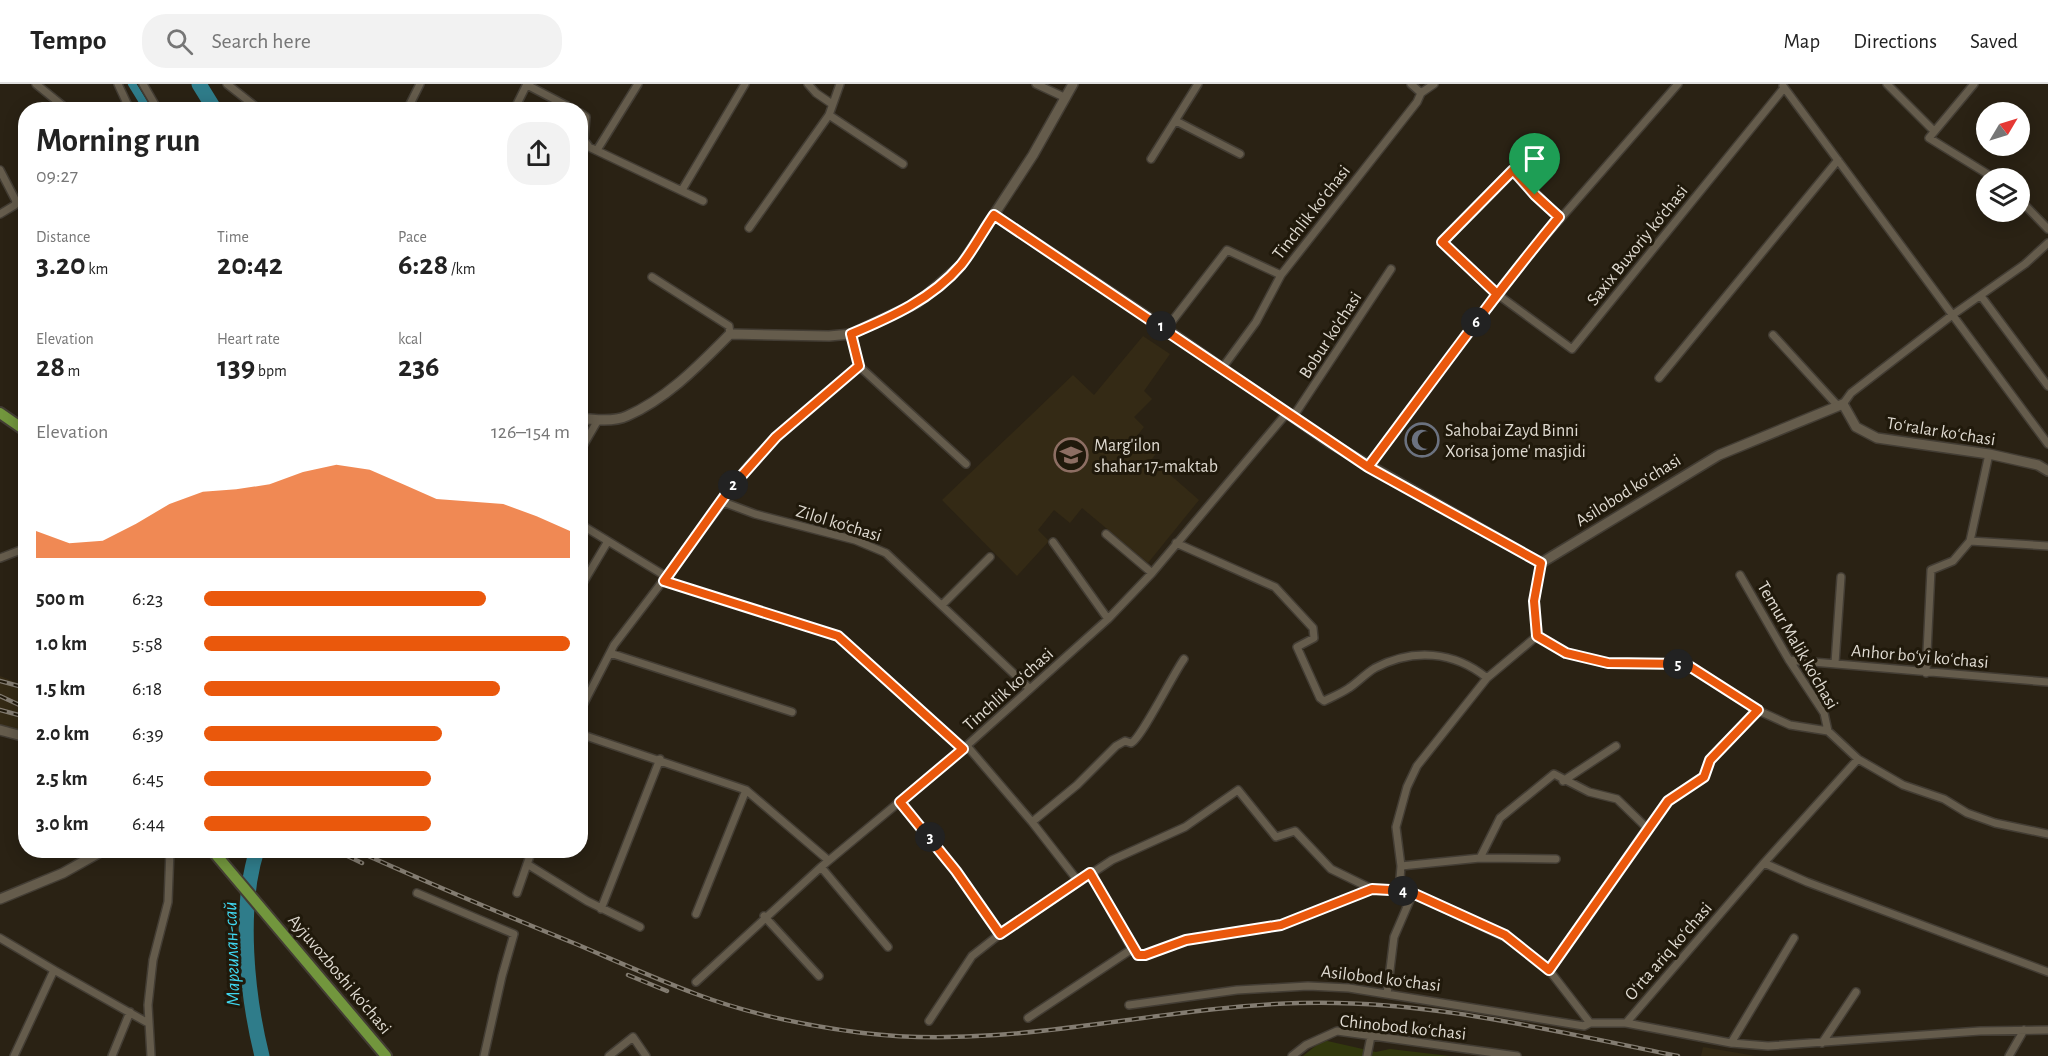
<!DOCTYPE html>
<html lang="en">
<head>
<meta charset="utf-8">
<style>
  :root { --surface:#fff; --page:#f2f2f2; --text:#222; --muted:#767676; --line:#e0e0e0; --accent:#ea580c }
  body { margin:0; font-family:"Alegreya Sans",sans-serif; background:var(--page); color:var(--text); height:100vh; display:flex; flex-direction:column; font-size:22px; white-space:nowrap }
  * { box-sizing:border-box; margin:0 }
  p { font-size:20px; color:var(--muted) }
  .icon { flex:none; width:33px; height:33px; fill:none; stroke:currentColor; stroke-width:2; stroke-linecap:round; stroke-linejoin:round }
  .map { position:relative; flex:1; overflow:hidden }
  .sheet { position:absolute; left:18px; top:18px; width:570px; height:756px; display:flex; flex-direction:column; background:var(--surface); border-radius:24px; box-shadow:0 3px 15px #0003 }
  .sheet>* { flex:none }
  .needle { width:39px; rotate:52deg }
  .fabs { position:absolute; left:1976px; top:18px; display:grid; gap:12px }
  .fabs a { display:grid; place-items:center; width:54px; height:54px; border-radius:50%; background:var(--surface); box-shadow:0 3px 15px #0003; font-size:30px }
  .pin { position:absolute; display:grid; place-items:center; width:51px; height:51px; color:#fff; margin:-62px -26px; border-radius:50% 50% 50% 0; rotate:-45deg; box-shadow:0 0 6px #0007 }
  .pin .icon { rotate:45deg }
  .km { position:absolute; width:30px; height:30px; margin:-15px; border-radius:50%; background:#222; color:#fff; font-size:16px; line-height:30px; text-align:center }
  .round { display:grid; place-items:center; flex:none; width:63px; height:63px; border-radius:24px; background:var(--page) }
  .head { display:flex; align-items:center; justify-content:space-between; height:102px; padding:0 18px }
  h1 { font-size:33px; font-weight:600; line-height:45px }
  .stats { display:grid; grid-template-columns:repeat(3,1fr); gap:9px; height:102px; padding:6px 18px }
  .stats div { display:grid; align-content:center }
  .stats b { font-size:30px; font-weight:600 }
  .stats small { font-size:16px; font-weight:400 }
  .stats p { font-size:16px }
  .chart { height:168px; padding:12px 18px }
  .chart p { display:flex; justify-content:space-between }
  .chart svg { width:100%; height:108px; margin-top:6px; fill:var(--accent); opacity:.7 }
  ul { padding:0 18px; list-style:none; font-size:20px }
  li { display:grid; grid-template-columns:96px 72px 1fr; align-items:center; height:45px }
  li i { height:15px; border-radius:8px; background:var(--accent) }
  header { display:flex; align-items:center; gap:36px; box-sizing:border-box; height:84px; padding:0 30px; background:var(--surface); border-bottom:2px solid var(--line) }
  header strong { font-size:28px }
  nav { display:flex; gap:33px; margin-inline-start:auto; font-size:21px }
  .search { width:420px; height:54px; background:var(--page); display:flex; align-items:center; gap:15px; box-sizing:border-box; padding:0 21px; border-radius:24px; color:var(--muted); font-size:22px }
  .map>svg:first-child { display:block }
  .built { fill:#342a15 }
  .green { fill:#32380d }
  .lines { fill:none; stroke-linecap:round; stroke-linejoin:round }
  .canal { stroke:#2f7c8a; stroke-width:8 }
  .river { stroke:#2f7c8a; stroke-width:15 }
  .street-casing { stroke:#433d34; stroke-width:10 }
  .secondary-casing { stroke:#433d34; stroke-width:12 }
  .primary-casing { stroke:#433d34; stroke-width:14 }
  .street { stroke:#655c4c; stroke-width:7 }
  .secondary { stroke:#655c4c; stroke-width:9 }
  .primary { stroke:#72963d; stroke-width:10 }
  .rail-casing { stroke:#837c71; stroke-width:4.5 }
  .rail { stroke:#20190b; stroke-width:2; stroke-dasharray:7; stroke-linecap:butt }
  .route-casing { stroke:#fff; stroke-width:12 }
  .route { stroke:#ea580c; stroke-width:8 }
  .labels { text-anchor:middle; stroke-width:6; stroke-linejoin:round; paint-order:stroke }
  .street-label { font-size:18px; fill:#dfdad1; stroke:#20190b }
  .poi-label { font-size:18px; fill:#dfdad1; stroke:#20190b; text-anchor:start }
  .water-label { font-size:20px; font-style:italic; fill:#3fd7f0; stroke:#20190b }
</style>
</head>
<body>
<header>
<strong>Tempo</strong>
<div class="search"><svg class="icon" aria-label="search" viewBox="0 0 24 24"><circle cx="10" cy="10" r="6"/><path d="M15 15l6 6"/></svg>Search here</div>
<nav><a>Map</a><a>Directions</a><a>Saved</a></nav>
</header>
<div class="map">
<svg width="2048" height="972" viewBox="0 0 2048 972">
  <rect width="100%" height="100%" fill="#2a2214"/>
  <path class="built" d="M1143 252 1170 270 1144 307 1152 315 1134 333 1144 343 1137 352 1157 368 1152 375 1199 416 1148 479 1082 424 1070 439 1054 426 1038 446 1049 457 1017 492 942 416 1073 291 1094 311Z
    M0 592 25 602V649L0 641Z
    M1703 963 1756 972H1701Z"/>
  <path class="green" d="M1323 956 1376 968 1390 965 1450 972H1303Z"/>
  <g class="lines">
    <path class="canal" d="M132 0 148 26"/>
    <path class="river" d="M199 0 215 26
      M257 766C238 825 247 912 262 972"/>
    <g class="street-casing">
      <path id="street" d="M36 0 68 26
        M118 0 130 26
        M143 0 158 26
        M227 0 260 26
        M808 0 816 9 832 20
        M1036 0 1066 14
        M1411 0 1421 9
        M1887 0 1933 46
        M1974 0 1929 54 1994 94
        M527 1 575 26
        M1783 2 2048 360
        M407 26 420 0
        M514 26 527 0
        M580 29 586 33 584 56 589 63 703 117
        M829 31 903 80
        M1176 37 1240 70
        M597 66 638 0
        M1151 75 1198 0
        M0 86 16 117 15 121 0 130
        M682 106 745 0
        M2019 115 2048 145
        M1559 133 1513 86 1442 158 1497 210 1572 265 1784 4
        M749 144 829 31 840 0
        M652 193 729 242 730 250
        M1981 212 2048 302
        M1166 245 1227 166 1281 191
        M1773 251 1838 322
        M859 282 966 380
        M1223 283 1256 238 1281 191 1417 18 1421 9 1434 0
        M1659 294 1838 76
        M1843 320 1851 309 1951 232 2025 180 2048 159
        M1293 333 1391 185
        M580 367 598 336
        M1369 383 1506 197 1678 0
        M723 418C746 370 818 318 859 282L851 250
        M580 440 667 493
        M1106 450 1152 489
        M1970 457 2048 462
        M1053 458 1108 535
        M1176 459 1275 503 1313 544 1314 554 1297 563 1320 614 1324 617C1332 613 1342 609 1349 604 1358 598 1365 590 1375 584 1413 564 1454 567 1487 594
        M0 474 26 464
        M1740 491 1789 576 1824 629 1828 647
        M664 497 838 552 963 665
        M580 504 608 457
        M942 521 990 473
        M1537 552 1566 569 1608 579 1686 581 1757 626 1790 641 1828 647 1858 675 1903 701 1944 715 1967 729 1995 739 2048 750
        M610 569 792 628
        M1789 576 2048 598
        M1835 579 1841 493
        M1926 589 1931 486 1953 477 1970 457 1989 370
        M580 627 614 561 723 418 755 430 855 456 886 469 1030 605
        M580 650 746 706 828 776
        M967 662 1032 738 1078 797
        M1563 697 1616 662
        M900 718 956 787 1000 850
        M1032 738 1077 701 1116 662 1125 657 1131 659C1141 655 1173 590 1184 575
        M1480 774 1500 734 1554 690 1589 708 1617 715 1647 744
        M1764 779 1858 675
        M527 780 587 817 640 843
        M1401 782 1480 774 1556 775
        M821 783 888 863
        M1090 789 1132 865 1138 871H1145L1186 856 1281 841 1372 805
        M1399 807 1401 782 1396 743 1407 703 1417 682 1487 594 1537 552 1535 517 1541 479
        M417 809 514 850 502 892 484 972
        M517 809 532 766
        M601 825 660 675
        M696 830 746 706
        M764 832 819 892
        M0 854 54 886 14 972
        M54 886 148 939
        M1549 886 1647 744 1668 717 1704 693 1710 676 1757 626
        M696 898 821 783 963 665 1108 535 1152 489 1286 330
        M1387 910 1394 853 1413 809
        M1129 921 1237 906 1308 902 1349 904 1584 942 1590 939
        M1028 934 1132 865
        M929 937 972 872 1000 850 1112 776 1185 743 1238 706 1276 753 1295 747 1331 785 1372 805 1408 807 1517 859 1549 886 1590 939H1626L1731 959 1768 962 1980 947 2048 946
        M1626 939 1764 779 1807 798 2048 888
        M1731 959 1794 854
        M1822 959 1856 908
        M112 972 130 928
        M151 972 148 921 153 876 168 818 170 766
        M609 972 633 953 646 972
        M1292 972 1306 961 1337 947 1517 972
        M1367 972 1371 952
        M2009 972 2024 946"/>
    </g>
    <g class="secondary-casing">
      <path id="secondary" d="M994 131 1166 245 1330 359 1541 479 1719 371 1843 320 1856 343 1877 354 1989 370 2038 381 2048 387
        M580 334C595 336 614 338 627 332 668 314 699 281 730 250L829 252 851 250 917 219 961 181 1033 71 1073 0
        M0 646 26 653
        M0 815 63 789 104 766"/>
    </g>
    <g class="primary-casing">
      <path id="primary" d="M0 329 26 347
        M212 766 386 972"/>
    </g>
    <use href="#street" class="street"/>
    <use href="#secondary" class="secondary"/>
    <use href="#primary" class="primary"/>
    <g class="rail-casing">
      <path id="rail" d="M0 597 26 604
        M0 612 26 624
        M0 626 26 633
        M335 766 362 779
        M355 766C428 799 502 830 576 860 616 877 656 895 696 910 749 930 807 942 863 949 1010 967 1153 923 1299 919 1428 915 1552 947 1678 972
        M628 891 667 907"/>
    </g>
    <use href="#rail" class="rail"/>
  </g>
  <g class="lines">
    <g class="route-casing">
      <path id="route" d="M1535 111 1559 133C1492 214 1431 299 1368 383L994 131C983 147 973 166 961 181 932 215 891 233 851 250L859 282 776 353 729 406 664 497 838 552 963 665 900 718 956 787 1000 850 1090 789 1138 871H1145L1186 856 1281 841 1372 805 1408 807 1505 851 1549 886 1668 717 1704 693 1710 676 1758 626 1686 580 1608 579 1566 569 1537 552 1534 517 1541 479 1368 383 1497 210 1442 158 1513 86 1535 111"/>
    </g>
    <use href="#route" class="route"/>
  </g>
  <defs>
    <g id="mosque-ring" transform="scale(1.725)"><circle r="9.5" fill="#20190b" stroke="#6b7280" stroke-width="1.5"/><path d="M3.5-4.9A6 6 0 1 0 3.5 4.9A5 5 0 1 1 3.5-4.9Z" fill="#6b7280"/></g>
    <g id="school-ring" transform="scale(1.725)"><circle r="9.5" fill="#20190b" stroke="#8d6e63" stroke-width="1.5"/><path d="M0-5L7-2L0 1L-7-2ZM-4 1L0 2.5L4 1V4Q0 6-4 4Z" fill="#8d6e63"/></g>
  </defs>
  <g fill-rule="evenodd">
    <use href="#mosque-ring" x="1422" y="356"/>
    <use href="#school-ring" x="1071" y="371"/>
  </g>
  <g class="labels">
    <g class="street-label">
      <text transform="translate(1311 128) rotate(-52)" y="6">Tinchlik koʻchasi</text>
      <text transform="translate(1637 161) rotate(-51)" y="6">Saxix Buxoriy ko‘chasi</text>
      <text transform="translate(1330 251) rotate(-57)" y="6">Bobur ko'chasi</text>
      <text transform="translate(1941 347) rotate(9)" y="6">Toʻralar koʻchasi</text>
      <text transform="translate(1628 406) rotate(-32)" y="6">Asilobod koʻchasi</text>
      <text transform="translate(839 439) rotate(17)" y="6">Zilol ko‘chasi</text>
      <text transform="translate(1798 561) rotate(60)" y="6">Temur Malik ko'chasi</text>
      <text transform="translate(1920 572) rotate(5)" y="6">Anhor boʻyi koʻchasi</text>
      <text transform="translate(1008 605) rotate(-42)" y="6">Tinchlik koʻchasi</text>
      <text transform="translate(1668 867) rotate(-49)" y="6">Oʻrta ariq koʻchasi</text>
      <text transform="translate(340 890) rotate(50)" y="6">Ayjuvozboshi ko'chasi</text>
      <text transform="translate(1381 894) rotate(7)" y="6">Asilobod koʻchasi</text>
      <text transform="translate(1403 943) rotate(6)" y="6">Chinobod koʻchasi</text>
    </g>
    <g class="poi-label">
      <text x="1445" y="352">Sahobai Zayd Binni<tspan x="1445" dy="21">Xorisa jome' masjidi</tspan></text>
      <text x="1094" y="367">Marg'ilon<tspan x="1094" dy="21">shahar 17-maktab</tspan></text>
    </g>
    <g class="water-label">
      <text transform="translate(231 870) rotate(-92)" y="7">Маргилан-сай</text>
    </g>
  </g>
</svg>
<div class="fabs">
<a><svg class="needle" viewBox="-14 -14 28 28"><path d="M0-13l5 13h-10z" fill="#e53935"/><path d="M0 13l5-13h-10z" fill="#767676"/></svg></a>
<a><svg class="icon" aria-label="layers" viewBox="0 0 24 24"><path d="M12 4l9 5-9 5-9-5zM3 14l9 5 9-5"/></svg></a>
</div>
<div class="pin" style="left:1535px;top:111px;background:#1e9e55"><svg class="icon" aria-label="arrive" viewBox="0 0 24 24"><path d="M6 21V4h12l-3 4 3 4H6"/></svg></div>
<b class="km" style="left:1161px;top:242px">1</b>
<b class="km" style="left:733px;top:401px">2</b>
<b class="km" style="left:930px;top:753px">3</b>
<b class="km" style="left:1403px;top:807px">4</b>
<b class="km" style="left:1678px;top:580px">5</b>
<b class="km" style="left:1476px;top:238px">6</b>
<section class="sheet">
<div class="head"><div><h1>Morning run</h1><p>09:27</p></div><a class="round"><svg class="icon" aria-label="share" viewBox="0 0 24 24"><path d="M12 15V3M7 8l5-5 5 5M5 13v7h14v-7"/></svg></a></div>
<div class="stats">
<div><p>Distance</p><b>3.20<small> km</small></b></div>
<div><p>Time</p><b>20:42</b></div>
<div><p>Pace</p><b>6:28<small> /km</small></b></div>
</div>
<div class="stats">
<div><p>Elevation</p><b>28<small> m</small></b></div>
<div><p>Heart rate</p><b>139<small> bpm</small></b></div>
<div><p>kcal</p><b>236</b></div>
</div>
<div class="chart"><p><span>Elevation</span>126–154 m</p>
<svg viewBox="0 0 160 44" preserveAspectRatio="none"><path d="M0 44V33L10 38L20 37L30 30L40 22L50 17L60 16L70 14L80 9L90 6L100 8L110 14L120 20L130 21L140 22L150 27L160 33V44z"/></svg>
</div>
<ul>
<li><b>500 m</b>6:23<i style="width:77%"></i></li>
<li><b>1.0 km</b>5:58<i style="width:100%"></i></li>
<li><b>1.5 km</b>6:18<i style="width:81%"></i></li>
<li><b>2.0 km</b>6:39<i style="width:65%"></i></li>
<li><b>2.5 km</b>6:45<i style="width:62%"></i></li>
<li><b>3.0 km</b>6:44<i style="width:62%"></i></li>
</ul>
</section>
</div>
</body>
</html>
